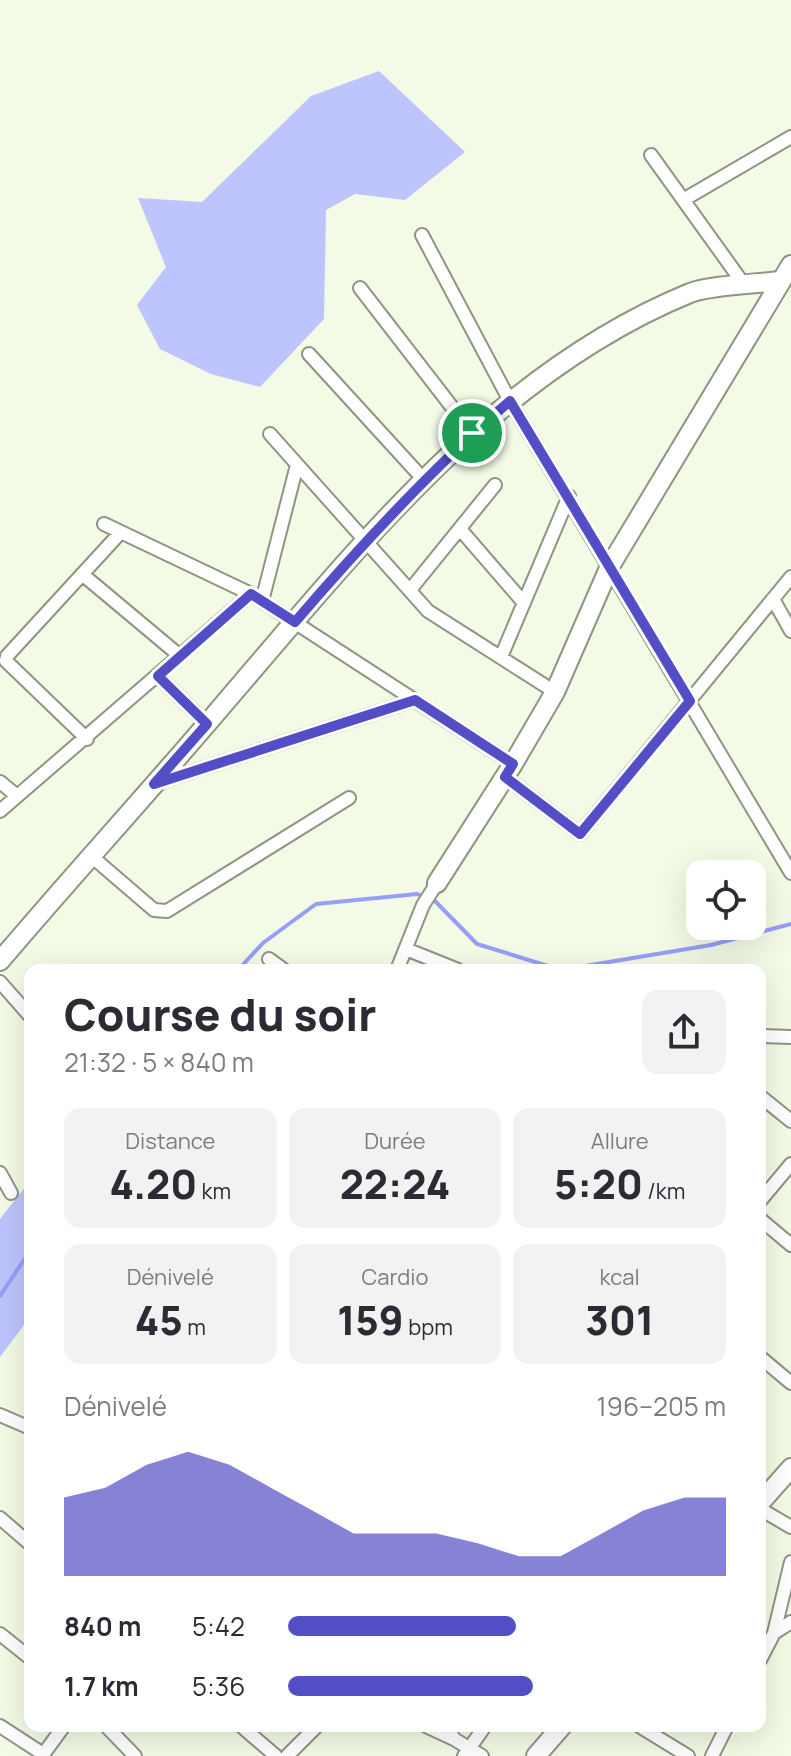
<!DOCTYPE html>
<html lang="fr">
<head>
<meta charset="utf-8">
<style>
  :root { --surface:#fff; --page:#f2f2f3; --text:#2b2b33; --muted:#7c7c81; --accent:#544ec6 }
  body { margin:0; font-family:Manrope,sans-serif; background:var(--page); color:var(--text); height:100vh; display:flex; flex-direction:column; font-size:30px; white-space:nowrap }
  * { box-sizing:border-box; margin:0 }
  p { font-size:26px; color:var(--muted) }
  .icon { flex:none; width:44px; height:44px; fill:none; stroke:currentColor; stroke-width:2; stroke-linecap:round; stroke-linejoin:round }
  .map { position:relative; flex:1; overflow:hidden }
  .drawer { position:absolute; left:24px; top:964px; width:742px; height:768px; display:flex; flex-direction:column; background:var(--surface); border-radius:16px; box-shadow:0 8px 32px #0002 }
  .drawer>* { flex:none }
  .fabs { position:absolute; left:686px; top:860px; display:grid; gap:16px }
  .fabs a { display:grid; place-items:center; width:80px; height:80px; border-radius:16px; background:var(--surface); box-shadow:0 8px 32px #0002; font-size:40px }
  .pin { position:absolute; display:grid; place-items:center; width:68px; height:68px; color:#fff; margin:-34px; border:4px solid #fff; border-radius:50%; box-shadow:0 2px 8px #0007 }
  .round { display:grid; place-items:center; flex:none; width:84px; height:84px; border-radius:16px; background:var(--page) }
  .overview { display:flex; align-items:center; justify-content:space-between; height:136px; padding:0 40px }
  h1 { font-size:44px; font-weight:800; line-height:60px }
  .stats { display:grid; grid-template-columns:repeat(3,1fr); gap:12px; height:136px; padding:8px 40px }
  .stats div { display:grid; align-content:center; border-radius:16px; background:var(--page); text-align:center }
  .stats b { font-size:40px; font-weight:800 }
  .stats small { font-size:22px; font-weight:400 }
  .stats p { font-size:22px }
  .chart { height:224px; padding:16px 40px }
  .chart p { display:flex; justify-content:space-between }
  .chart svg { width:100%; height:144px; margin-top:8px; fill:var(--accent); opacity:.7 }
  ul { padding:0 40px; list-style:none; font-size:26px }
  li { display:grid; grid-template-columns:128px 96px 1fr; align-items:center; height:60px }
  li i { height:20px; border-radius:10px; background:var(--accent) }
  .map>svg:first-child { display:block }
  .green { fill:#bec4fd }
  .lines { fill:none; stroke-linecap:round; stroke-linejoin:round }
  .stream { stroke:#989ef8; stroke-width:4 }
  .street-casing { stroke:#8f9583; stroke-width:16 }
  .secondary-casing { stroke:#8f9583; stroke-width:22 }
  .street { stroke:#fff; stroke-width:12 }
  .secondary { stroke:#fff; stroke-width:18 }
  .route-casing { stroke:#fff; stroke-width:16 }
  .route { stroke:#544ec6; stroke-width:10 }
</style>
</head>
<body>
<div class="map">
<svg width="791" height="1756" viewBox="0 0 791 1756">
  <rect width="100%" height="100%" fill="#f3fae5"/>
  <path class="green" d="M379 71 465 152 405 200 355 194 326 210 324 319 260 387 211 374 160 349 137 305 166 267 138 198 202 202 311 96Z
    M30 1181V1317L0 1357V1219Z"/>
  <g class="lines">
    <path class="stream" d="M238 970 263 943 316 904 417 894 435 901 477 944 561 970
      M561 970 711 945 791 924
      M0 1296 30 1251"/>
    <g class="street-casing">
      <path id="street" d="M651 155 745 286
        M683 200 791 137
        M422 235 510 401 791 873
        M360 288 472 433
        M309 354 425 481
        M270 434 428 611 555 692
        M104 524 251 594 513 764
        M460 529 524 603
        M82 574 180 656
        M410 590 495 485
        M773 599 791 631
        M262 601 297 465
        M501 657 569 496
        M158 676 207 724
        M87 739 6 661 7 656 121 532
        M505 777 580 834 791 577
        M0 782 17 796
        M157 783 415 700
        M0 811 251 594
        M90 855 154 910 167 911 349 798
        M406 949 458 970
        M269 959 284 970
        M397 970 423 905 437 883
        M0 982 30 1016
        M760 1036 791 1037
        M760 1096 791 1121
        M0 1173 11 1193
        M760 1201 791 1164
        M760 1219 791 1245
        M760 1357 791 1383
        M0 1415 30 1428
        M760 1509 791 1527
        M0 1518 30 1544
        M774 1633 791 1622
        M0 1634 30 1658
        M760 1660 774 1633 791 1562
        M0 1726 43 1754
        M106 1726 135 1756
        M241 1726 276 1756
        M426 1726 454 1739
        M446 1726 454 1739 482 1756
        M639 1726 688 1756
        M42 1756 64 1726
        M287 1756 317 1726
        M464 1756 485 1726
        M712 1756 727 1726"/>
    </g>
    <g class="secondary-casing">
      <path id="secondary" d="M437 883 513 764 555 692 610 566 791 265
        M0 961C73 875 150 791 223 705 357 549 494 373 690 293 711 285 756 284 780 281
        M760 1503 791 1468
        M536 1756 562 1726"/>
    </g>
    <use href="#street" class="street"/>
    <use href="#secondary" class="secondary"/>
  </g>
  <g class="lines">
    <g class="route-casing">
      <path id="route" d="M510 401 690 701 580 834 505 777 513 764 415 700 154 784 207 724 158 676 251 594 295 622C362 544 432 468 510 401Z"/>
    </g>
    <use href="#route" class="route"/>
  </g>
</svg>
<div class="fabs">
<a><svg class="icon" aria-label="locate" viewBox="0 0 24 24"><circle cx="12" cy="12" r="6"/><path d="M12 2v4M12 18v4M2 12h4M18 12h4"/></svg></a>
</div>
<div class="pin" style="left:472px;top:433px;background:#1e9e55"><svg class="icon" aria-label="arrive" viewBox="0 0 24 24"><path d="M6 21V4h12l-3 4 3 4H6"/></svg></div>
<section class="drawer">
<div class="overview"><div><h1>Course du soir</h1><p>21:32 · 5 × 840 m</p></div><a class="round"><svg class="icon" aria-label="share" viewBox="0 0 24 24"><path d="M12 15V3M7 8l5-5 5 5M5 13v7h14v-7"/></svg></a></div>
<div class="stats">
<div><p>Distance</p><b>4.20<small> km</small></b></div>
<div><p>Durée</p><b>22:24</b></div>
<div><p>Allure</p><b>5:20<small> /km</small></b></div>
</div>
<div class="stats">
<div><p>Dénivelé</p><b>45<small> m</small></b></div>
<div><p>Cardio</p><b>159<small> bpm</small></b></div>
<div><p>kcal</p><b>301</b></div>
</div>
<div class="chart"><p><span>Dénivelé</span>196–205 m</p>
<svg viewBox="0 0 160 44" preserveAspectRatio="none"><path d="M0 44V20L10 17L20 10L30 6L40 10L50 17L60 24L70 31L80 31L90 31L100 34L110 38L120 38L130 31L140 24L150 20L160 20V44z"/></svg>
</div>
<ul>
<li><b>840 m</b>5:42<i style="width:52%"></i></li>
<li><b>1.7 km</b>5:36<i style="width:56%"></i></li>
</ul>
</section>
</div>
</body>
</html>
